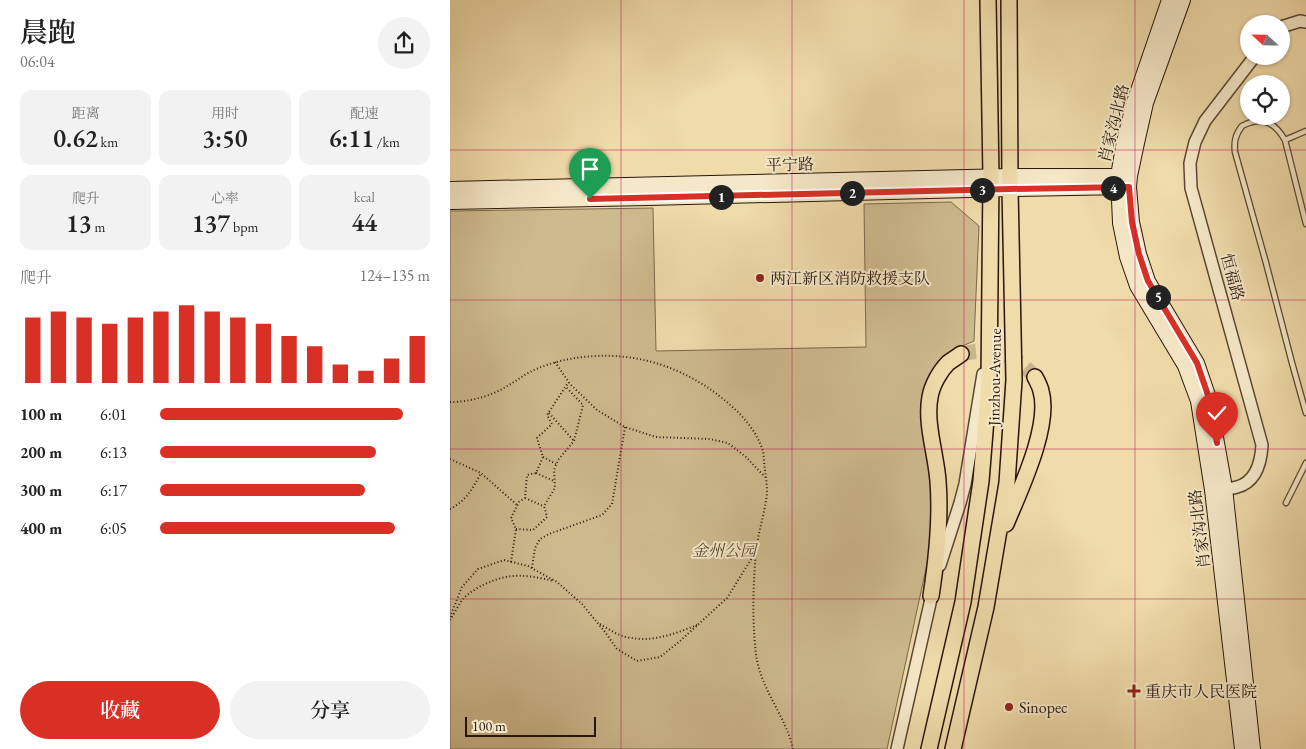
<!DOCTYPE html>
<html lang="zh">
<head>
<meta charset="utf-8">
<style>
  :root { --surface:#fff; --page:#f2f2f2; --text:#222; --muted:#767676; --accent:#d93025 }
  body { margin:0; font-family:"EB Garamond","Noto Serif SC",serif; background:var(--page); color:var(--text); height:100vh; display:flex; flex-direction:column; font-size:19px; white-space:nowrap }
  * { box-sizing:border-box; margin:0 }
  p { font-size:16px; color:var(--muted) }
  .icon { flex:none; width:28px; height:28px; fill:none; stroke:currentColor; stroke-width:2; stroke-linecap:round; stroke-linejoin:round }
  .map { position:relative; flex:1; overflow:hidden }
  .details { display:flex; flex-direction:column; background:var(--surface); width:450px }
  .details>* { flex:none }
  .needle { width:32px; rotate:292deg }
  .buttons { position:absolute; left:790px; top:15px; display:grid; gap:10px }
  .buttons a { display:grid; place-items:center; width:50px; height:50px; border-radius:50%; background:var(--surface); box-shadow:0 1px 4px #0004; font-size:25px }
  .scale { position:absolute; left:15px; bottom:12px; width:131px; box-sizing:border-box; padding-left:5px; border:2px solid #27160a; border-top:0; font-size:14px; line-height:18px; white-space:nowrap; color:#27160a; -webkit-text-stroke:4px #f5e8c8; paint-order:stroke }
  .pin { position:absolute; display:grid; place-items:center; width:42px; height:42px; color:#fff; margin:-51px -21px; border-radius:50% 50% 50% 0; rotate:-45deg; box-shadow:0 0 5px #0007 }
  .pin .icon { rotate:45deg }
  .km { position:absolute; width:25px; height:25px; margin:-12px; border-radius:50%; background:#222; color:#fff; font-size:14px; line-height:25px; text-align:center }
  .round { display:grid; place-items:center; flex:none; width:52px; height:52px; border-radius:26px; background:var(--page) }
  .overview { display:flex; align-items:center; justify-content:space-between; height:85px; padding:0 20px }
  h1 { font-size:28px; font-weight:600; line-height:38px }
  .figures { display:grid; grid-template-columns:repeat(3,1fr); gap:8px; height:85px; padding:5px 20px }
  .figures div { display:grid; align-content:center; border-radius:12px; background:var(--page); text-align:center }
  .figures b { font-size:25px; font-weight:600 }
  .figures small { font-size:14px; font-weight:400 }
  .figures p { font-size:14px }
  .chart { height:140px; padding:10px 20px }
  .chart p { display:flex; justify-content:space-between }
  .chart svg { width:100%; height:90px; margin-top:5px; stroke:var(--accent); stroke-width:6 }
  .button { display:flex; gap:10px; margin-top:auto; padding:10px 20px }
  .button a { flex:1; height:58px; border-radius:30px; background:var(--accent); color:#fff; font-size:20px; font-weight:600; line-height:58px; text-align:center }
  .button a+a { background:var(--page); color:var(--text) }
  ul { padding:0 20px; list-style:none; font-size:16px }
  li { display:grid; grid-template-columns:80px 60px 1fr; align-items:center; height:38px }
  li i { height:12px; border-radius:6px; background:var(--accent) }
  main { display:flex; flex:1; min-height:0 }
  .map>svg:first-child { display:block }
  .green { fill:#ceba8f; stroke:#7a684c }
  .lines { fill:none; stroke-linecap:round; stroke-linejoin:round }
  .primary-tunnel { stroke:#c8b48a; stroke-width:15; stroke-dasharray:15 8; stroke-linecap:butt }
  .service-casing { stroke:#594732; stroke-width:7 }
  .tertiary-casing { stroke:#594732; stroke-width:14 }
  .secondary-casing { stroke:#27160a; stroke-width:16 }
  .primary-casing { stroke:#27160a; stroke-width:18 }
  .path { stroke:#27160a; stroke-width:2; stroke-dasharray:1 2.5; stroke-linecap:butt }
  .service { stroke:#f5e8c8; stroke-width:4.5 }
  .tertiary { stroke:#f5e8c8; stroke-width:11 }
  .secondary { stroke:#f5e8c8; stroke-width:14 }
  .primary { stroke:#f0dbaa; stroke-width:15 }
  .route-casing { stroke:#fff; stroke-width:10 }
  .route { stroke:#d93025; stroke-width:6 }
  .grid { fill:none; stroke:#c2185b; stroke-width:1; stroke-opacity:0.55 }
  .poi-dot { fill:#8f2418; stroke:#f5e8c8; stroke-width:2 }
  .labels { text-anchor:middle; stroke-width:4; stroke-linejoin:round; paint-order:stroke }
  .street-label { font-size:16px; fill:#27160a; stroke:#f5e8c8 }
  .poi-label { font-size:16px; fill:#27160a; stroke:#f5e8c8; text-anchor:start }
  .park-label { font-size:16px; font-style:italic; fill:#594732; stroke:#f5e8c8 }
</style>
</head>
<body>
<main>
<section class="details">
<div class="overview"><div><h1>晨跑</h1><p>06:04</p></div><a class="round"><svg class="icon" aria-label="share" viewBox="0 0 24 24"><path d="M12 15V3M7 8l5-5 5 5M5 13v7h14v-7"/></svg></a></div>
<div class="figures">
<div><p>距离</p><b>0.62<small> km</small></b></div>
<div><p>用时</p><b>3:50</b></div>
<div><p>配速</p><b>6:11<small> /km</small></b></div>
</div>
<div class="figures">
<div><p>爬升</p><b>13<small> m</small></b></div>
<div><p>心率</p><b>137<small> bpm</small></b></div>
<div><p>kcal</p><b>44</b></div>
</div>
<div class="chart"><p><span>爬升</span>124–135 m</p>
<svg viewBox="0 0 160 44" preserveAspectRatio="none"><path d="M5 44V12M15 44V9M25 44V12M35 44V15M45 44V12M55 44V9M65 44V6M75 44V9M85 44V12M95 44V15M105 44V21M115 44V26M125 44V35M135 44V38M145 44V32M155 44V21"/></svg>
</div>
<ul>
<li><b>100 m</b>6:01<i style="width:90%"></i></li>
<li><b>200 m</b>6:13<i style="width:80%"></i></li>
<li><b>300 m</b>6:17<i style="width:76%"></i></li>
<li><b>400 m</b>6:05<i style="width:87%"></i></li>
</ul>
<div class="button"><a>收藏</a><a>分享</a></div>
</section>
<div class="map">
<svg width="856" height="749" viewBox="0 0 856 749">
  <rect width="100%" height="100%" fill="#f0dbaa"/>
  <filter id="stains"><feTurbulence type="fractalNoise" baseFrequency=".004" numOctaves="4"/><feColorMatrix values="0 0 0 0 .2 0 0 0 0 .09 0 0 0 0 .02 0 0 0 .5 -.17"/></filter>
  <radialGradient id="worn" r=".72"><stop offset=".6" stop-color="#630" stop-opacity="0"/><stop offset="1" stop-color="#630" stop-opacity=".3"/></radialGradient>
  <path class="green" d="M501 202 529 226 524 341 503 350 491 361 477 444 484 509 480 550 437 749H0V211L203 208 206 351 416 347 414 204Z"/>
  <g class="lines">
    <path class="primary-tunnel" d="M511 354C543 347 562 352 585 377"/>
    <g class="service-casing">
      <path id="service" d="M835 140 856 131
        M856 224 835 140C824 121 811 116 792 126 785 135 784 142 785 152L816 263 842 363 856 413
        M836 503 856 463"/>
    </g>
    <g class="tertiary-casing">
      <path id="tertiary" d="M831 27 850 21 856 22
        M767 489C774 489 781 489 787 487 806 482 811 463 812 445L741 188 740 163 745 142 755 121 805 56
        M490 565 510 503 515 484 533 374
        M447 749 483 590"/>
    </g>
    <g class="secondary-casing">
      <path id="secondary" d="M719 0 684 102 674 141 668 176 670 223 677 257 687 286 735 366 748 401 762 490 792 749
        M733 0 696 103 687 143 680 176 679 187 682 222 689 254 698 281 747 363 759 398 775 488 803 749
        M0 189 560 176H677
        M0 202 198 198 560 189 677 187"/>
    </g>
    <g class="primary-casing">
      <path id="primary" d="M556 524C570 490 601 426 591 391 590 386 587 381 585 377
        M481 596C487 557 491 519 488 481 486 454 475 423 480 397 482 385 490 371 498 363 502 360 507 357 511 354
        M479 749 513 602 531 481 539 382 541 177 538 0
        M503 749 536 607 557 483 564 380 560 189 559 0"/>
    </g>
    <path class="path" d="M105 362 120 384 147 410 175 427 206 437 259 439 278 443 296 457 315 477
      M0 402C18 402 38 397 54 388 63 383 71 377 80 372 100 362 123 357 146 356 186 354 223 365 257 387 280 403 304 423 313 451 314 457 314 464 315 470 316 477 317 485 317 493 315 513 308 532 306 552 303 586 302 620 306 654 310 689 336 716 343 749
      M99 413 124 441
      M93 457 106 464
      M0 459 31 473 67 505
      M86 473 104 481
      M75 498 93 506
      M0 509C16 501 23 488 31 473
      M66 529 83 530 97 517 94 506 105 488 104 470 108 460 124 441 133 405 116 387
      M61 562 66 529 61 518 69 502 75 498 77 475 86 473 93 457 87 438 102 424 97 415 118 383
      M82 568 85 548 90 539 99 534 152 515 162 504 175 427
      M0 617 12 587 28 569 54 560 78 566 107 582 132 604 155 632 167 649 187 661 210 657 229 642 277 598 305 553
      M0 620C4 614 8 606 12 600 18 593 27 588 35 584 61 572 77 575 104 581
      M150 624C160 630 170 637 182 638 204 642 227 633 247 625"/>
    <use href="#service" class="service"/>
    <use href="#tertiary" class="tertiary"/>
    <use href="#secondary" class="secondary"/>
    <use href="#primary" class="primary"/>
  </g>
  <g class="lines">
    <g class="route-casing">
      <path id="route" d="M140 199 560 189 679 187 682 222 689 254 698 281 747 363 759 398 767 443"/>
    </g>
    <use href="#route" class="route"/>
  </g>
  <path class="grid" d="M171 0V749M342 0V749M514 0V749M685 0V749M0 150H856M0 300H856M0 449H856M0 599H856"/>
  <g class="poi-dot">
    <circle cx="310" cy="278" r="5"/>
    <path d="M681.5 683.5h5v5h5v5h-5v5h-5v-5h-5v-5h5z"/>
    <circle cx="559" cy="707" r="5"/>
  </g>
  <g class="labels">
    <g class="street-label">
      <text transform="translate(663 123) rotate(-76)" y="6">肖家沟北路</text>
      <text transform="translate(340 164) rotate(-1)" y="6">平宁路</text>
      <text transform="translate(783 277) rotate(75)" y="6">恒福路</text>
      <text transform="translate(544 377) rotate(-89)" y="6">Jinzhou Avenue</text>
      <text transform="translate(749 529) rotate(-97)" y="6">肖家沟北路</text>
    </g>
    <g class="poi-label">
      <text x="320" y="284">两江新区消防救援支队</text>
      <text x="695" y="697">重庆市人民医院</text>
      <text x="569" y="713">Sinopec</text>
    </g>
    <g class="park-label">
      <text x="274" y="556">金州公园</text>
    </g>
  </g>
  <rect width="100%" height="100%" filter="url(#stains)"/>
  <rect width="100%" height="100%" fill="url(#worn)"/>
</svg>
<div class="buttons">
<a><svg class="needle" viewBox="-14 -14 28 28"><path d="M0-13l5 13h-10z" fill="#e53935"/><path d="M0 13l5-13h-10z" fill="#767676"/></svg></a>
<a><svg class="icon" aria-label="locate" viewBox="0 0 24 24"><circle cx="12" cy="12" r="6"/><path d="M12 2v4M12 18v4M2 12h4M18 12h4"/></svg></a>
</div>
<div class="scale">100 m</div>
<div class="pin" style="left:140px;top:199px;background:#1e9e55"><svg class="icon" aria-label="arrive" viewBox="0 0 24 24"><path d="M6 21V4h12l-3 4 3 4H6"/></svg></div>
<div class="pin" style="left:767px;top:443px;background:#d93025"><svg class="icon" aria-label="check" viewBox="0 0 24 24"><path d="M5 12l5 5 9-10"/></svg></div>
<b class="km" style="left:271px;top:197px">1</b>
<b class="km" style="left:402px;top:193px">2</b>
<b class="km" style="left:532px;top:190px">3</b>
<b class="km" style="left:663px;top:188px">4</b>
<b class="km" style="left:708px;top:297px">5</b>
</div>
</main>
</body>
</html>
